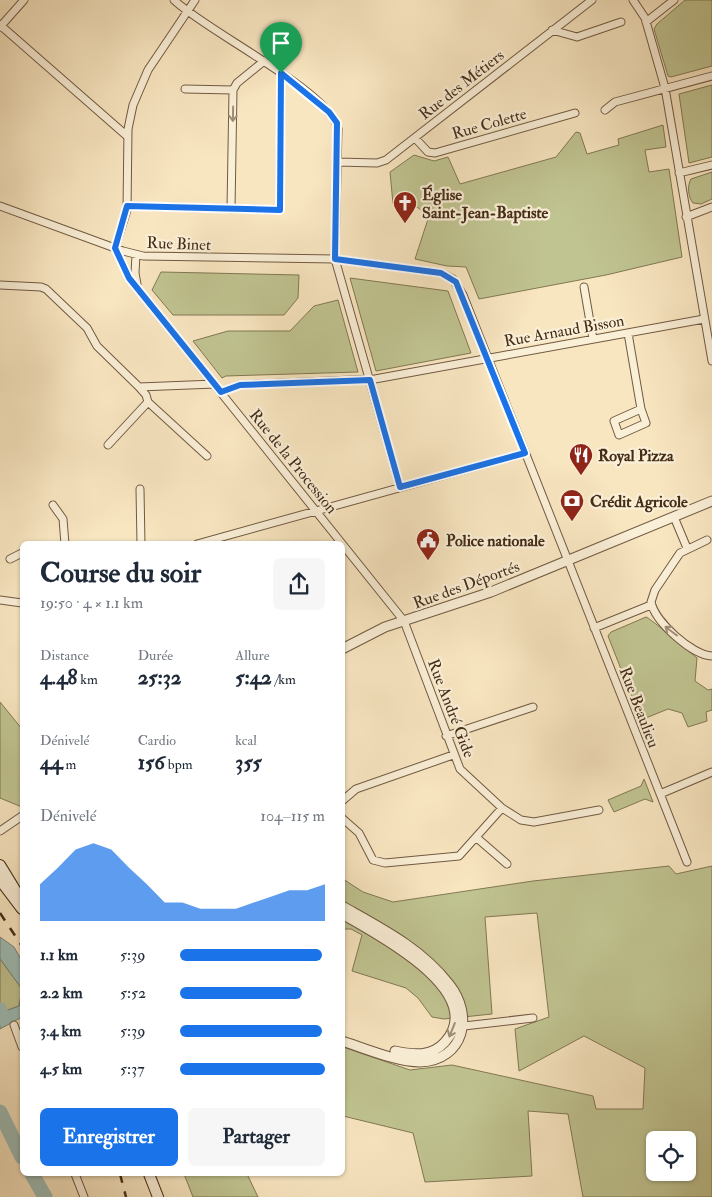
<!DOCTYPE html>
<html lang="fr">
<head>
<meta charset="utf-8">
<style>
  :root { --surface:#fff; --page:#f6f6f7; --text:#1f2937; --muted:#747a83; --accent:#1a73e8 }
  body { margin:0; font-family:"IM FELL Double Pica",serif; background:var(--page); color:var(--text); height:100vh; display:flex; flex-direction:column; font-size:19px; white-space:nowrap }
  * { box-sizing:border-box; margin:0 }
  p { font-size:16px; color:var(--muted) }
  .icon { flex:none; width:28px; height:28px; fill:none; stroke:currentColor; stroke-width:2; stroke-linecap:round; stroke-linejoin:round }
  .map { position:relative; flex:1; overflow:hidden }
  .drawer { position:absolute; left:20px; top:541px; width:325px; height:635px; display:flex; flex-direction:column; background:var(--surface); border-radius:8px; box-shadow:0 1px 4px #0004 }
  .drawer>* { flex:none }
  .tools { position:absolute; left:646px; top:1131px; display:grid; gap:10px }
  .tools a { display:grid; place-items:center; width:50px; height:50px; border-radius:8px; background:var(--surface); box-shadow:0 1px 4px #0004; font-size:25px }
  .pin { position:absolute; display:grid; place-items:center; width:42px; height:42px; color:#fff; margin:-51px -21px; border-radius:50% 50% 50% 0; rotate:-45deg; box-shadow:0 0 5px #0007 }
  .pin .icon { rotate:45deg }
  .round { display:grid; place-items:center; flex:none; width:52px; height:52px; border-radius:8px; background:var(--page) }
  .headline { display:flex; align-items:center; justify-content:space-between; height:85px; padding:0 20px }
  h1 { font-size:28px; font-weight:700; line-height:38px }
  .stats { display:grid; grid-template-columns:repeat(3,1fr); gap:8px; height:85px; padding:5px 20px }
  .stats div { display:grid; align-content:center }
  .stats b { font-size:21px; font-weight:700 }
  .stats small { font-size:14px; font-weight:400 }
  .stats p { font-size:14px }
  .chart { height:140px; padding:10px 20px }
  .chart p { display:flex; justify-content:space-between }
  .chart svg { width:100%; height:90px; margin-top:5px; fill:var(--accent); opacity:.7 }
  .button { display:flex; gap:10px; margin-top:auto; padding:10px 20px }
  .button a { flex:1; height:58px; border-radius:8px; background:var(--accent); color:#fff; font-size:20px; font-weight:700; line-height:58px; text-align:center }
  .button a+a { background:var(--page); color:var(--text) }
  ul { padding:0 20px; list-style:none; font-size:16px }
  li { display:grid; grid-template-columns:80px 60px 1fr; align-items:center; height:38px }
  li i { height:12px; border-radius:6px; background:var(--accent) }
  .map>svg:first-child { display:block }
  .green { fill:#c0c491; stroke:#827854; fill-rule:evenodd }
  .water { fill:#9ebeb8; stroke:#7a8478 }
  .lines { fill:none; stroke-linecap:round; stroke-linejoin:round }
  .river { stroke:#9ebeb8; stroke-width:15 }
  .minor-casing { stroke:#715a42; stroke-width:9 }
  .tertiary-casing { stroke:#715a42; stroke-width:11 }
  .secondary-casing { stroke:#442c17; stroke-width:12 }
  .minor { stroke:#faefd7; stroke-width:7 }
  .tertiary { stroke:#faefd7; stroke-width:9 }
  .secondary { stroke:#faefd7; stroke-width:10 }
  .rail { stroke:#442c17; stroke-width:2.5; stroke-dasharray:9 9; stroke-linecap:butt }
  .oneway { stroke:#9f8e77 }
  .route-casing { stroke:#fff; stroke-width:10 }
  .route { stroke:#1a73e8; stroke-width:6 }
  .labels { text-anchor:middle; stroke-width:4.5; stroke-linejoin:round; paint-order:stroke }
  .street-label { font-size:16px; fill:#442c17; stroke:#faefd7 }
  .poi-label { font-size:16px; font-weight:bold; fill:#442c17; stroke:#faefd7; text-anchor:start }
</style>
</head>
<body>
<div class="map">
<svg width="712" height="1197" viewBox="0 0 712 1197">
  <rect width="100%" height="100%" fill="#f8e6c1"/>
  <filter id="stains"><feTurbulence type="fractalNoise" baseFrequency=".004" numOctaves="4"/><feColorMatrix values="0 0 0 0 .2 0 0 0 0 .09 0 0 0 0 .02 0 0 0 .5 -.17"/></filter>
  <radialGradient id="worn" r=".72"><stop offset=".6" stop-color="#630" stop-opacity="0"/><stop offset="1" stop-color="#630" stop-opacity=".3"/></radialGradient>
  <path class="green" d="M685 0H712V66L671 77 668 76 654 29 657 24Z
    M712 85V157L689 163 679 94Z
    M663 125 666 147 645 150 649 172 669 169 682 257 606 275 479 299 466 267 447 266 415 259 428 219C419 204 410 203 393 204L390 172 414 155 434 161 448 157 460 184 556 157 576 132 580 133 587 154 619 145 618 139Z
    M712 172V199L701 204 693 203C688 197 687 186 691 179Z
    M161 272 299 275 298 298 284 315H173L152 290Z
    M350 278 448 291 471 353 376 371Z
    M338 300 358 372 226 376 222 378 193 341 228 331H290L314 306Z
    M646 617C649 617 689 652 697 658L695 681 708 690 712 689V710L706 712 707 721 688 727 682 713 668 709 641 720 608 636 611 632Z
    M0 702 22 729V807L0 798Z
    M644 779 653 802 645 799 614 812 608 800 641 786Z
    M669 866 676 874 712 866V1197H583L568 1114 528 1111 532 1176 425 1182 413 1133 343 1116V1047L410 1070 452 1065 593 1096 596 1109H643L645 1068 584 1036 519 1071 515 1029 549 1017 537 913 485 917 492 1014 444 1019 432 1017 418 998 406 988 352 971 362 935 351 929H343V879L363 892 393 902 533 881ZM655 1140H688V1172H655Z
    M0 959 22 989 19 1006 0 1013Z
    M184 1174H247L258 1197H193Z"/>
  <path class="water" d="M0 937 14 947 22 961V989L0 959Z
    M22 997V1017L0 1029V1013L19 1006Z"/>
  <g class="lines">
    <path class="river" d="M0 1010 1 1018
      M0 1112 22 1157
      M32 1174 45 1197"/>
    <g class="minor-casing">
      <path id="minor" d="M174 0C206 31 331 92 338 129L335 259 400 487
        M633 0 645 18 665 88 712 361
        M646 22 674 0
        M0 25 127 136
        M0 27 24 0
        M552 30 577 37 621 22
        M185 89 233 90
        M605 110 615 102 712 76
        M415 138 428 152 435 153 575 113
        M338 162 377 163 386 160 592 0
        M679 173 712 165
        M0 206 123 251 143 256 335 259 441 273 453 279 463 295 687 862
        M127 206 280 210 281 73
        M231 209 233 90 237 83 264 61
        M686 217 712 207
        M115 248 129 278 404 621 460 769 502 808 521 820 534 822 599 810
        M115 248 127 210 128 129 133 105 148 70 195 0
        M136 255 135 273 137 284
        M0 285 41 287 46 289 87 328 97 346 139 387 215 384
        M584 287 593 339
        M628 333 641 409 614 421 619 435 646 423 641 409
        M139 387 146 395 148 402 207 456
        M221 392 239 385 375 379 704 319
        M108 445 148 402
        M140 489 141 544
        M53 505 63 519 65 544
        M674 517 687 548
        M707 540 680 553 655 590 651 602C655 622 692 655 712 656
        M197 544 525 453
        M10 559 22 553
        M0 600 22 603
        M594 628 651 605
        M446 736 533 707
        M660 794 712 772
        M342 801 356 789 453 755
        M342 818 359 833 373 860 385 863 459 856 502 808
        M0 831 22 816
        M477 838 507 864
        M14 1025 22 1047
        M464 1026 533 1018
        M75 1174 84 1197"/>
    </g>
    <g class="tertiary-casing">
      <path id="tertiary" d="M342 649 385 627 491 592 712 501
        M342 906C381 928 421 948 449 984 474 1015 465 1060 420 1062 397 1062 364 1048 342 1041
        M342 914C375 933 490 992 445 1042 432 1057 413 1055 395 1051"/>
    </g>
    <g class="secondary-casing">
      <path id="secondary" d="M0 865 22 901
        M0 880 22 909
        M149 1174 158 1197"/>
    </g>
    <use href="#minor" class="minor"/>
    <use href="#tertiary" class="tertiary"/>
    <use href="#secondary" class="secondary"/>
    <path class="rail" d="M0 913 22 946
      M120 1174 126 1197"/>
  </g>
  <defs><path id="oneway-shaft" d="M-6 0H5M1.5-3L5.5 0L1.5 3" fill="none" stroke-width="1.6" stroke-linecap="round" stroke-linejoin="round" transform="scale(1.25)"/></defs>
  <g class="oneway">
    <use href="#oneway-shaft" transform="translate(233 114) rotate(91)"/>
    <use href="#oneway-shaft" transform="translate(671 631) rotate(-143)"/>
    <use href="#oneway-shaft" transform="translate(452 1030) rotate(112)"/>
  </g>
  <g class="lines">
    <g class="route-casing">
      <path id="route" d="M281 73 329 112 337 123 335 259 441 273 456 282 525 453 400 487 370 380 240 385 221 392 129 278 115 248 127 206 280 210Z"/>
    </g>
    <use href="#route" class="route"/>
  </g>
  <defs>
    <g id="church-pin" transform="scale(1.25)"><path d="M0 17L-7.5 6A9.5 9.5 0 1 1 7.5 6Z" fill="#8f2418" stroke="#faefd7"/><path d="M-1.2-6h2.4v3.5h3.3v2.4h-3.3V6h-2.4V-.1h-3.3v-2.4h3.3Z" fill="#fff"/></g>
    <g id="restaurant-pin" transform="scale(1.25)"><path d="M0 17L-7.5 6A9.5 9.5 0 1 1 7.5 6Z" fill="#8f2418" stroke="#faefd7"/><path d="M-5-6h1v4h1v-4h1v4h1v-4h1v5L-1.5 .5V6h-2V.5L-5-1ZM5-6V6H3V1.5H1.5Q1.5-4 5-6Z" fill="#fff"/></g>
    <g id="bank-pin" transform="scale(1.25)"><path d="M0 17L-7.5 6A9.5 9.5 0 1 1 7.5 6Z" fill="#8f2418" stroke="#faefd7"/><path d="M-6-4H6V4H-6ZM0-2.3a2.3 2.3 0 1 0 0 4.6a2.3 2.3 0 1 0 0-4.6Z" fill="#fff"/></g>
    <g id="civic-pin" transform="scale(1.25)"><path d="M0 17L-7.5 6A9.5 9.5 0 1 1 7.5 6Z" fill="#8f2418" stroke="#faefd7"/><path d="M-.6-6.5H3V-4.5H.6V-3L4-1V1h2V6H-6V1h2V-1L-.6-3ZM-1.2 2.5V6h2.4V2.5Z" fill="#fff"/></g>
  </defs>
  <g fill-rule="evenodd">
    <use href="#church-pin" x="405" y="203"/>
    <use href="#restaurant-pin" x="581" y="455"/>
    <use href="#bank-pin" x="572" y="501"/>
    <use href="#civic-pin" x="428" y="540"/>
  </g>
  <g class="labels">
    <g class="street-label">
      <text transform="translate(461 84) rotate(-38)" y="6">Rue des Métiers</text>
      <text transform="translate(489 123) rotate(-16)" y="6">Rue Colette</text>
      <text transform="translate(179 243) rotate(2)" y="6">Rue Binet</text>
      <text transform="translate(564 330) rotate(-10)" y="6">Rue Arnaud Bisson</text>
      <text transform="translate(294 461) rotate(51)" y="6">Rue de la Procession</text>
      <text transform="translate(466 584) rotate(-20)" y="6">Rue des Déportés</text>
      <text transform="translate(640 707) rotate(69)" y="6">Rue Beaulieu</text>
      <text transform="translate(452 708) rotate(69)" y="6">Rue André Gide</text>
    </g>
    <g class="poi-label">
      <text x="422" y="200">Église<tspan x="422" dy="18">Saint-Jean-Baptiste</tspan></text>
      <text x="598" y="461">Royal Pizza</text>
      <text x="590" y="507">Crédit Agricole</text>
      <text x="446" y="546">Police nationale</text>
    </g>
  </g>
  <rect width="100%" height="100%" filter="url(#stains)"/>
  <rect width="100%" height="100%" fill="url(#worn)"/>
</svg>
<div class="tools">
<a><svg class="icon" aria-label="locate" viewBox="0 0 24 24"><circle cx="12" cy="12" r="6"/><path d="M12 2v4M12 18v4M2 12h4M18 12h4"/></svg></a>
</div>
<div class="pin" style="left:281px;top:73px;background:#1e9e55"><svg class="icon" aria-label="arrive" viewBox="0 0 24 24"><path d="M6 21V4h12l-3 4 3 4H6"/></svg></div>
<section class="drawer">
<div class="headline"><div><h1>Course du soir</h1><p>19:50 · 4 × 1.1 km</p></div><a class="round"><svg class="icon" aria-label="share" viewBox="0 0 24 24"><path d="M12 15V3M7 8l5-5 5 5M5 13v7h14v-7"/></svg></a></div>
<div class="stats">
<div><p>Distance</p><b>4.48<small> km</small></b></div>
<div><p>Durée</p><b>25:32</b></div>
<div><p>Allure</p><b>5:42<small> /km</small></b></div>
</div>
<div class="stats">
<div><p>Dénivelé</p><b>44<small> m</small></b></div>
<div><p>Cardio</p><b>156<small> bpm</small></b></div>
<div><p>kcal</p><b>355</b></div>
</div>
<div class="chart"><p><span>Dénivelé</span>104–115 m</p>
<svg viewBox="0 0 160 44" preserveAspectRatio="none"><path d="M0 44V26L10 18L20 9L30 6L40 9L50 18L60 26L70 35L80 35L90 38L100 38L110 38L120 35L130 32L140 29L150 29L160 26V44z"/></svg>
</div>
<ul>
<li><b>1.1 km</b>5:39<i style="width:98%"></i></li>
<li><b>2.2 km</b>5:52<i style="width:84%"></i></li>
<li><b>3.4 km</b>5:39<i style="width:98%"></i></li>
<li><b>4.5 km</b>5:37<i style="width:100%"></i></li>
</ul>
<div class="button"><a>Enregistrer</a><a>Partager</a></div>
</section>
</div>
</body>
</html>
